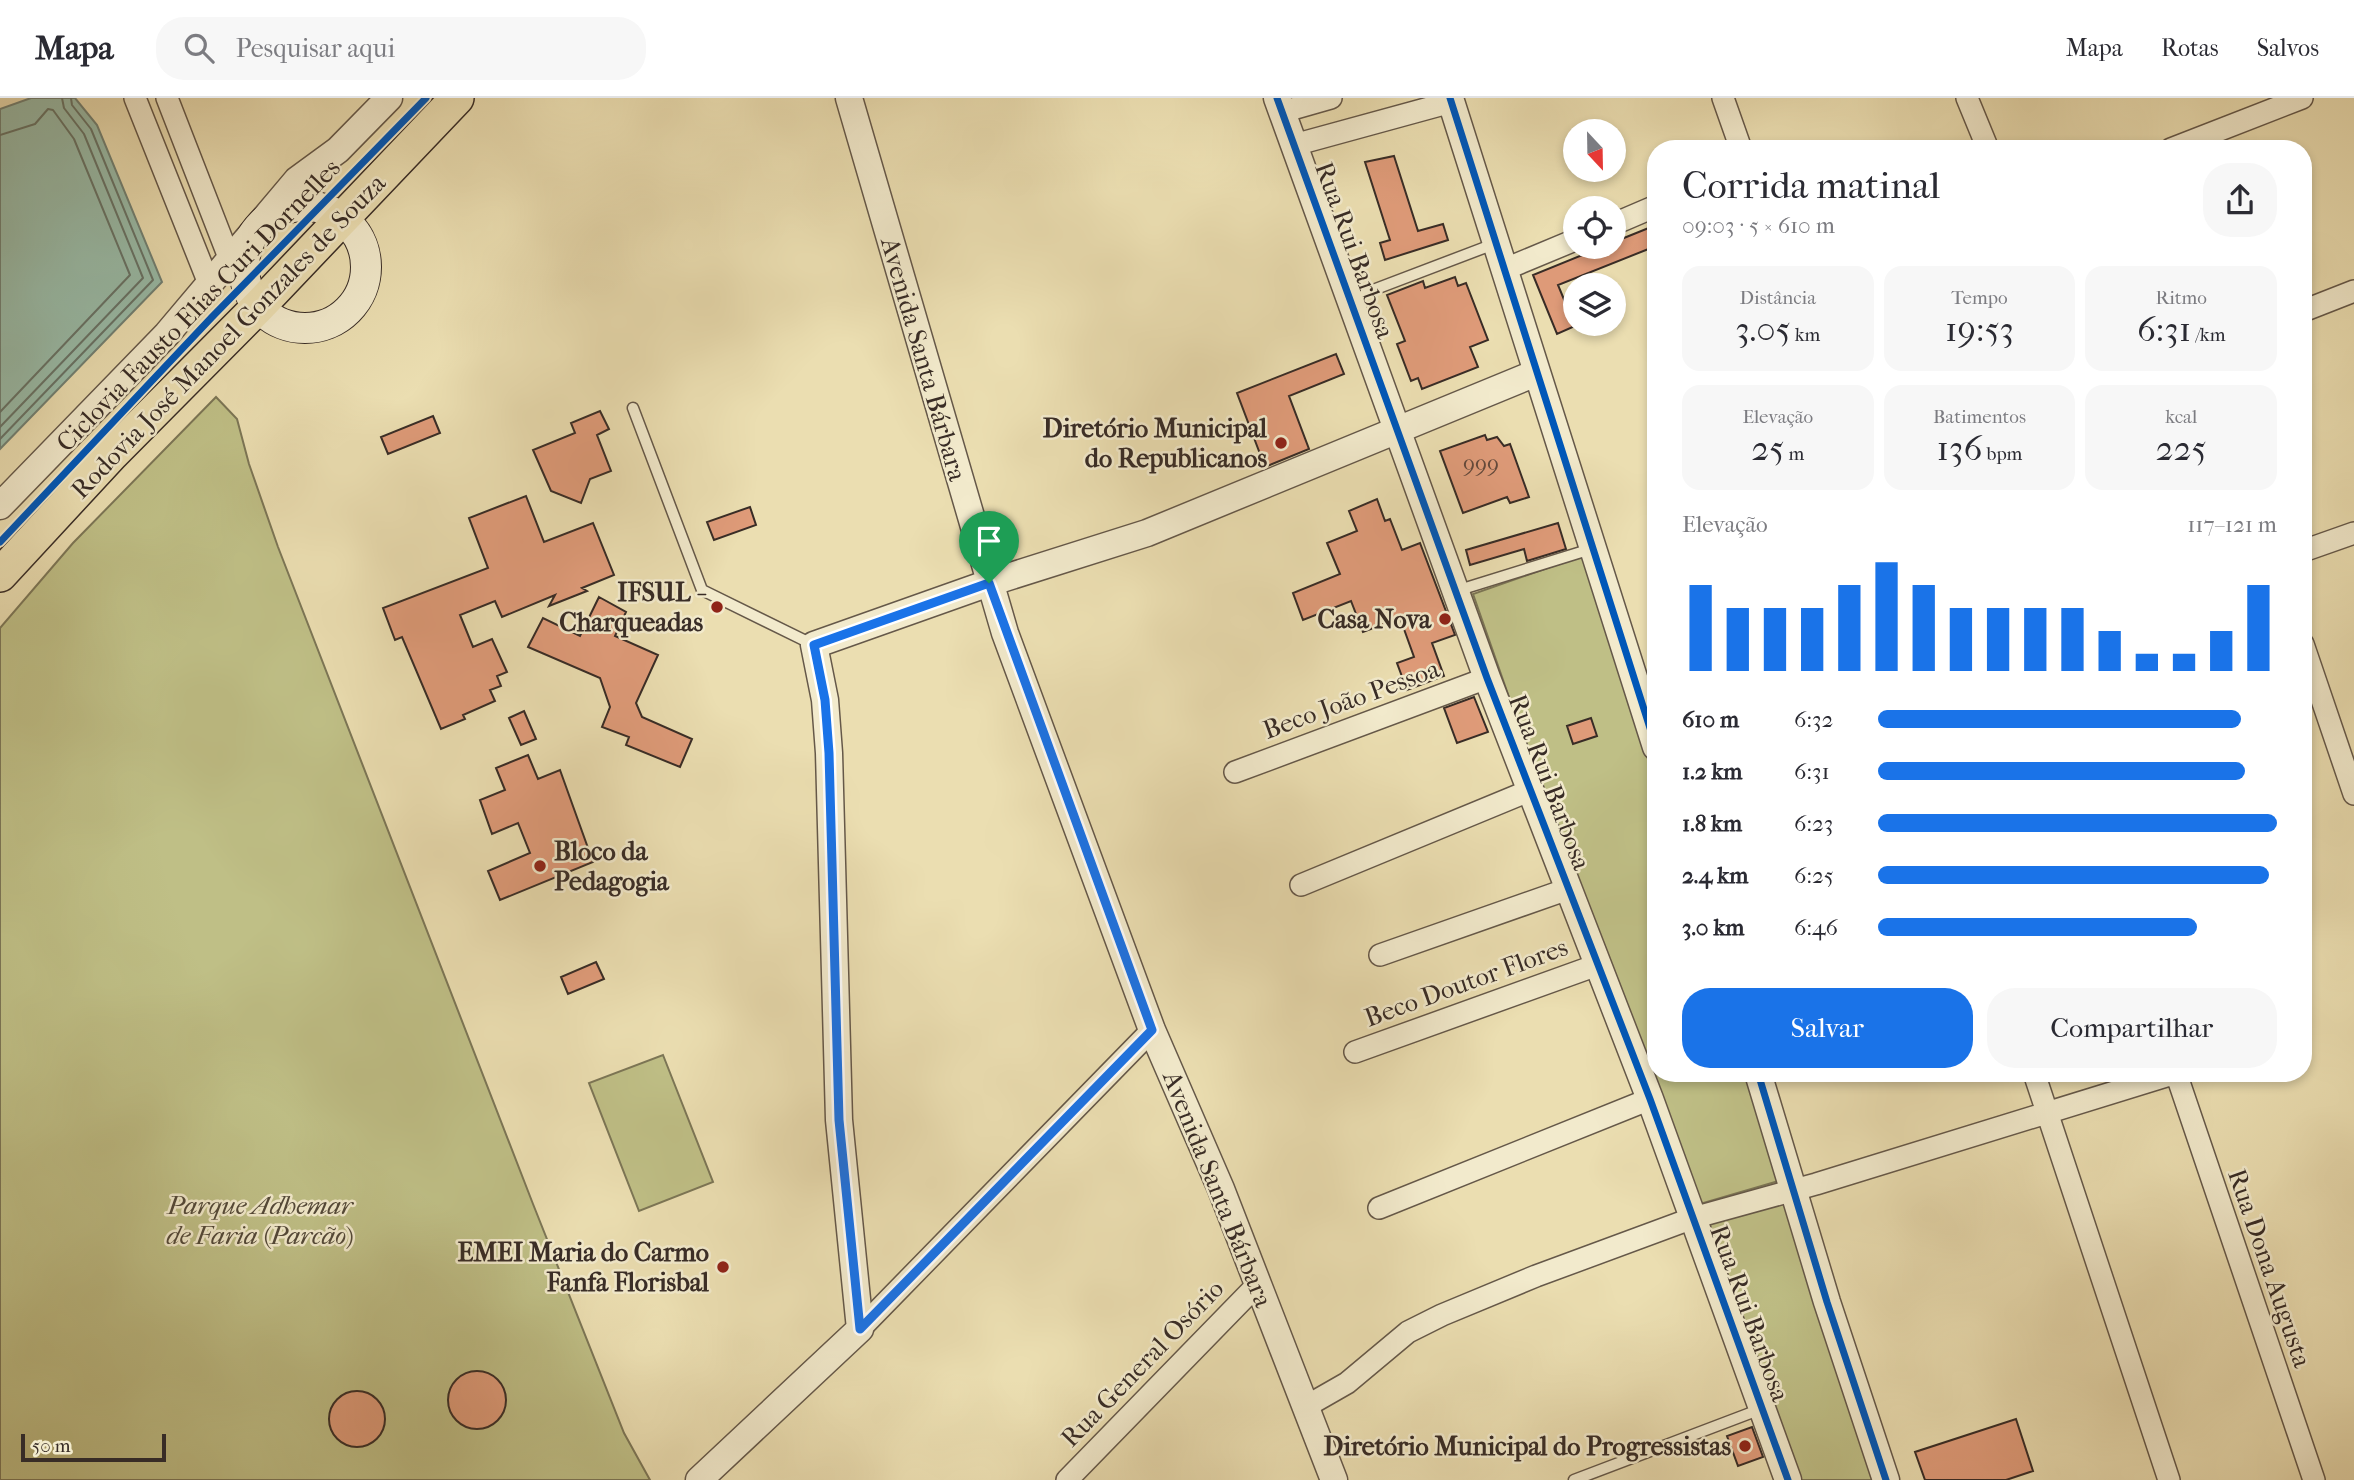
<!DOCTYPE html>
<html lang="pt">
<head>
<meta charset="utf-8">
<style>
  :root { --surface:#fff; --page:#f7f7f7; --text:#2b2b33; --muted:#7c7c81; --line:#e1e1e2; --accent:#1a73e8 }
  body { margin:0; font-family:"IM FELL French Canon",serif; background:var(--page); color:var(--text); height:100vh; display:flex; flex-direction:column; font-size:26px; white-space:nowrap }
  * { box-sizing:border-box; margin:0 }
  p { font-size:23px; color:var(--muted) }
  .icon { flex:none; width:38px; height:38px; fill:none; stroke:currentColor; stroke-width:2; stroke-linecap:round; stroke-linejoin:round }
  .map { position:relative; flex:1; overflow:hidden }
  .details { position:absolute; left:1647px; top:42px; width:665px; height:942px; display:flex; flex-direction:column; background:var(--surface); border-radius:28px; box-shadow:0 4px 10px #0003 }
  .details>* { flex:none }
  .needle { width:46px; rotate:158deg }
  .tools { position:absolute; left:1563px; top:21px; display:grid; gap:14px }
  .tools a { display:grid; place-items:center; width:63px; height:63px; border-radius:50%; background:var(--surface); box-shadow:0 4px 10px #0003; font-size:35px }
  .scale { position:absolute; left:21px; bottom:18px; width:145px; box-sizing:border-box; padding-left:7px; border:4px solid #382c26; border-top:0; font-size:19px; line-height:24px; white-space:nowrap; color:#382c26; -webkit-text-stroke:5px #f2eacc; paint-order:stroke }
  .pin { position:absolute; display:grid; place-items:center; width:60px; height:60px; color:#fff; margin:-72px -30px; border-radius:50% 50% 50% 0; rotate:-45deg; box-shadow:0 0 7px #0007 }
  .pin .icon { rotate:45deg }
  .round { display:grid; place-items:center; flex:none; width:74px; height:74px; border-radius:28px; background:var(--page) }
  .overview { display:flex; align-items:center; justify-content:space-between; height:119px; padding:0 35px }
  h1 { font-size:38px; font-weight:600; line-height:52px }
  .figures { display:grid; grid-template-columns:repeat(3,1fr); gap:10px; height:119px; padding:7px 35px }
  .figures div { display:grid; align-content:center; border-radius:18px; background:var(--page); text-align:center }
  .figures b { font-size:35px; font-weight:600 }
  .figures small { font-size:19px; font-weight:400 }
  .figures p { font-size:19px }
  .chart { height:196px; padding:14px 35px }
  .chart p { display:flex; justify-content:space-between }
  .chart svg { width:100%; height:126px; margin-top:7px; stroke:var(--accent); stroke-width:6 }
  .primary-button { display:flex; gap:14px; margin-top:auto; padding:14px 35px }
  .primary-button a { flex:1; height:80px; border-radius:28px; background:var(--accent); color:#fff; font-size:28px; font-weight:600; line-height:80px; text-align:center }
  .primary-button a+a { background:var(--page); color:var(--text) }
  ul { padding:0 35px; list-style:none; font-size:23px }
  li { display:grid; grid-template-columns:112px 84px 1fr; align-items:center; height:52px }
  li i { height:18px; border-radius:9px; background:var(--accent) }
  header { display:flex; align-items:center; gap:42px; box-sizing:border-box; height:98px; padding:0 35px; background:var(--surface); border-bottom:2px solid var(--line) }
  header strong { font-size:33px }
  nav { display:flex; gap:38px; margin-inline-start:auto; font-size:24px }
  .search { width:490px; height:63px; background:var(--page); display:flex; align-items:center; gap:18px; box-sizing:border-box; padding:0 24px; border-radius:28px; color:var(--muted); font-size:26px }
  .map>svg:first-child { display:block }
  .green { fill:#bfbf86; stroke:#7c7656; stroke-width:2 }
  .water { fill:#99bca9; stroke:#728275; stroke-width:2 }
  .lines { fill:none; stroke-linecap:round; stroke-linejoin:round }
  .shore { stroke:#687468; stroke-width:2 }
  .building { fill:#df9b79; stroke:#382c26; stroke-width:2 }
  .service-casing { stroke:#655849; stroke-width:13 }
  .minor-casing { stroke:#655849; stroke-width:24 }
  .tertiary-casing { stroke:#655849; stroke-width:29 }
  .secondary-casing { stroke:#382c26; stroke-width:32 }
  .primary-casing { stroke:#382c26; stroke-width:36 }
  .service { stroke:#f2eacc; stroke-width:10 }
  .minor { stroke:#f2eacc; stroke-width:21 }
  .tertiary { stroke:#f2eacc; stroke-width:26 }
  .secondary { stroke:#f2eacc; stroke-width:30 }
  .primary { stroke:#ebdeb1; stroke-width:33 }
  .cycleway-casing { stroke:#f2eacc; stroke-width:11 }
  .cycleway { stroke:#0057b8; stroke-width:7 }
  .route-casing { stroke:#fff; stroke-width:14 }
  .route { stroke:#1a73e8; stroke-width:9 }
  .poi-dot { fill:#8f2418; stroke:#f2eacc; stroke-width:2.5 }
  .labels { text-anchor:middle; stroke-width:5; stroke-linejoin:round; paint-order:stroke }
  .number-label { font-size:23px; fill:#62483b }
  .street-label { font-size:26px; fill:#382c26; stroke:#f2eacc }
  .poi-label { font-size:26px; font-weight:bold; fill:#382c26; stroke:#f2eacc; text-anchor:end }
  .park-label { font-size:26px; font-style:italic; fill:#534939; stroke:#f2eacc }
</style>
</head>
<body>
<header>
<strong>Mapa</strong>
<div class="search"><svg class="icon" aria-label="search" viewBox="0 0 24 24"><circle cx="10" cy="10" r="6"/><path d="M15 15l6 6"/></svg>Pesquisar aqui</div>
<nav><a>Mapa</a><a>Rotas</a><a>Salvos</a></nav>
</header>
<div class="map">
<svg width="2354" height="1382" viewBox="0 0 2354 1382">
  <rect width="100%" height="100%" fill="#ebdeb1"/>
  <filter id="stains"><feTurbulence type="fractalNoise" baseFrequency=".00286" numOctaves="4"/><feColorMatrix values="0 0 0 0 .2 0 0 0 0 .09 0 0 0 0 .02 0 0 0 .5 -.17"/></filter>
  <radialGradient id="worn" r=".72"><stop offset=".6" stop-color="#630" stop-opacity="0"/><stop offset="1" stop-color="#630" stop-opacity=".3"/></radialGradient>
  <path class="green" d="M216 299 237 321 249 366 278 449 533 1106 624 1335 650 1382H0V530L73 445Z
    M1585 457 1655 680 1656 975H1749L1782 1082 1700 1106 1524 642 1473 496Z
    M663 957 713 1084 639 1113 589 985Z
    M1788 1103 1876 1382H1801L1707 1126Z"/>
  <path class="water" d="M31 0H75L97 27 162 184 0 351V11Z"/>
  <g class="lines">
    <path class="shore" d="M0 37 35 26 48 11 53 12 74 41 130 177 0 314
      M0 329 143 180 84 36 64 10 62 0
      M0 341 153 182 91 31 72 7 71 0"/>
  </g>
  <path class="building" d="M1394 58 1418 133 1443 126 1448 142 1385 162 1380 145 1390 142 1365 64Z
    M1656 127V148L1558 187 1575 228 1557 236 1533 177 1602 149H1614V144Z
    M1455 179 1458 188 1466 185 1488 242 1470 249 1478 269 1422 291 1418 280 1411 283 1397 246 1405 243 1387 197 1423 183 1425 190Z
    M1336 256 1344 276 1289 298 1309 351 1265 369 1237 295Z
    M600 313 609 331 597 337 611 373 590 381 581 405 551 393 533 352 575 335 571 325Z
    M433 318 440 335 388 356 381 339Z
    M1485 337 1487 342 1497 339 1504 348 1510 346 1529 399 1510 405 1507 399 1463 415 1440 353Z
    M526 398 544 444 593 425 614 477 582 490 587 493 549 508 555 497 502 519 495 503 460 517 473 549 492 541 507 574 497 578 501 588 490 592 495 603 463 617 465 621 441 631 402 539 395 542 383 510 488 470 469 420Z
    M1377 401 1385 423 1390 421 1402 452 1420 445 1455 537 1432 545 1444 578 1407 592 1397 565 1414 559 1400 520 1363 534 1351 503 1303 522 1293 495 1340 476 1327 445 1357 433 1349 413Z
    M750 409 756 427 714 442 707 424Z
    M1558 425 1566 451 1527 463 1524 451 1470 467 1466 452Z
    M599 499 626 514 615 538 658 557 636 605 642 619 692 641 680 669 626 647 629 639 602 629 610 609 600 580 528 549 543 520 580 538Z
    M1474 599 1488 634 1457 645 1444 610Z
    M524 613 536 641 521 647 509 620Z
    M1591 620 1597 638 1573 646 1567 628Z
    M528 657 538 681 560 672 593 764 500 802 488 773 530 755 518 725 492 736 480 702 505 692 496 670Z
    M596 864 604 881 568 896 561 879Z
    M448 1302a29 29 0 1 1 58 0a29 29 0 1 1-58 0Z
    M329 1321a28 28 0 1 1 56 0a28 28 0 1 1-56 0Z
    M2016 1321 2033 1373 2006 1382H1925L1915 1354Z
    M1752 1329 1763 1359 1738 1368 1727 1338Z"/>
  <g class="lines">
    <g class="service-casing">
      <path id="service" d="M1352 200 1494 146
        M633 310 702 492 814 547
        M1456 493 1591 451
        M1574 1382 1761 1311"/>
    </g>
    <g class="minor-casing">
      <path id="minor" d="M135 0 210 188
        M167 0 230 162
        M1723 0 1741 51
        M1967 0 1988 51
        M1282 14 1331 0
        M1294 47 1451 4
        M2171 51 2302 0
        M1614 126 1656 108
        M1503 172 1575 142
        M2303 213 2354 193
        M2303 453 2354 435
        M2303 546 2354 696
        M1235 674 1487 580
        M1301 787 1531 692
        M1380 857 1568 791
        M1355 954 1597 867
        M2034 975 2169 1382
        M2176 975 2314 1382
        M1379 1110 1650 1001
        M860 1231 1152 932
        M1305 1309 1347 1285 1408 1234 1442 1217 1536 1178 1693 1120 1816 1086 2176 975
        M1067 1382 1257 1187"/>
    </g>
    <g class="tertiary-casing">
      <path id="tertiary" d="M849 0 1005 535 1152 932 1221 1091 1334 1382
        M1277 0 1487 580 1650 1001 1788 1382
        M1450 0 1656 649
        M0 408 167 236 297 82 338 52 389 0
        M1758 975 1827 1204 1886 1382
        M699 1382 860 1231 839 1022 829 655 825 602 814 547 989 485 1147 435 1536 275"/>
    </g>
    <g class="secondary-casing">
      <path id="secondary" d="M244 169a61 61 0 1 1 122 0a61 61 0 1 1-122 0Z"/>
    </g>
    <g class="primary-casing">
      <path id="primary" d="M0 477 112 356 259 208 457 0"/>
    </g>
    <use href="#service" class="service"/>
    <use href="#minor" class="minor"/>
    <use href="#tertiary" class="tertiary"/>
    <use href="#secondary" class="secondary"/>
    <use href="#primary" class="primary"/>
    <g class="cycleway-casing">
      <path id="cycleway" d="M1277 0 1487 580 1650 1001 1788 1382
        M1450 0 1656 649
        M0 444 212 219 426 0
        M1758 975 1827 1204 1886 1382"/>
    </g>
    <use href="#cycleway" class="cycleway"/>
  </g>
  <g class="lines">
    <g class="route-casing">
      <path id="route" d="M989 485 1152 932 860 1231 839 1022 829 655 825 602 814 547Z"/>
    </g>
    <use href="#route" class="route"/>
  </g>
  <g class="poi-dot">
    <circle cx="1281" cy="345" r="7"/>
    <circle cx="717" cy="509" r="7"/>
    <circle cx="1445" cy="521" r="7"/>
    <circle cx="540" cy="768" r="7"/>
    <circle cx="723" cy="1169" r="7"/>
    <circle cx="1745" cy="1348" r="7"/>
  </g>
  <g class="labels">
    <g class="number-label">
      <text x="1481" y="373">999</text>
    </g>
    <g class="street-label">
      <text transform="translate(1355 152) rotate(70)" y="9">Rua Rui Barbosa</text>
      <text transform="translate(198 207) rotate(-46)" y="9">Ciclovia Fausto Elias Curi Dornelles</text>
      <text transform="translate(228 238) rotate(-46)" y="9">Rodovia José Manoel Gonzales de Souza</text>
      <text transform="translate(924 261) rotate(74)" y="9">Avenida Santa Bárbara</text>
      <text transform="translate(1351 601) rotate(-20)" y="9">Beco João Pessoa</text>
      <text transform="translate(1550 684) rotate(69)" y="9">Rua Rui Barbosa</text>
      <text transform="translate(1466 884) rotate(-20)" y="9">Beco Doutor Flores</text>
      <text transform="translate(1218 1091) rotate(68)" y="9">Avenida Santa Bárbara</text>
      <text transform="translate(2270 1170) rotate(71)" y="9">Rua Dona Augusta</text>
      <text transform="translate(1750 1215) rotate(70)" y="9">Rua Rui Barbosa</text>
      <text transform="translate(1142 1265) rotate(-46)" y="9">Rua General Osório</text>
    </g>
    <g class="poi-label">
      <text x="1267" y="339">Diretório Municipal<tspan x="1267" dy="30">do Republicanos</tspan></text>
      <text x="703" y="503">IFSUL -<tspan x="703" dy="30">Charqueadas</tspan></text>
      <text x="1431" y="530">Casa Nova</text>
      <text x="554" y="762" text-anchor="start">Bloco da<tspan x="554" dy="30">Pedagogia</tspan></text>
      <text x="709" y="1163">EMEI Maria do Carmo<tspan x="709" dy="30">Fanfa Florisbal</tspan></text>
      <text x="1731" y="1357">Diretório Municipal do Progressistas</text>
    </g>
    <g class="park-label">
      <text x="260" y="1116">Parque Adhemar<tspan x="260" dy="30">de Faria (Parcão)</tspan></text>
    </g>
  </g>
  <rect width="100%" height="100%" filter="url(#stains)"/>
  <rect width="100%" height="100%" fill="url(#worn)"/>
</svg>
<div class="tools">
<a><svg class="needle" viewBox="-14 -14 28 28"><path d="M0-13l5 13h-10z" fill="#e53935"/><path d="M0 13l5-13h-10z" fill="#7c7c81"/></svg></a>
<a><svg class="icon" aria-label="locate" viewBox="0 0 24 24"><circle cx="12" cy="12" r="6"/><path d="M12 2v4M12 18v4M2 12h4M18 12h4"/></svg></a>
<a><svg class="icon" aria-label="layers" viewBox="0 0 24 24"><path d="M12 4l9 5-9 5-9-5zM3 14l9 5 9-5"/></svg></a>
</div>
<div class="scale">50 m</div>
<div class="pin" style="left:989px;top:485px;background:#1e9e55"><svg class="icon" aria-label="arrive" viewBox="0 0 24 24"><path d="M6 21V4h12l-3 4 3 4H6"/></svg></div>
<section class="details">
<div class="overview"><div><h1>Corrida matinal</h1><p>09:03 · 5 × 610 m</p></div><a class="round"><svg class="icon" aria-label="share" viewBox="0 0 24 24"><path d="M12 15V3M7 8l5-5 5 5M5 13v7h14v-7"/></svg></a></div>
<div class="figures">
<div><p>Distância</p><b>3.05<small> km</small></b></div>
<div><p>Tempo</p><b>19:53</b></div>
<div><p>Ritmo</p><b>6:31<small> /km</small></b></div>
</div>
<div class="figures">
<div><p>Elevação</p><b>25<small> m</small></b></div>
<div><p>Batimentos</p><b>136<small> bpm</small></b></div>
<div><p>kcal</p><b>225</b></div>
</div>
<div class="chart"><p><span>Elevação</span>117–121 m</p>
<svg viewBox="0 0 160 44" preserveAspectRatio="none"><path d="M5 44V14M15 44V22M25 44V22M35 44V22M45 44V14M55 44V6M65 44V14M75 44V22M85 44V22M95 44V22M105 44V22M115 44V30M125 44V38M135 44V38M145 44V30M155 44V14"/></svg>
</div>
<ul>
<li><b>610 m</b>6:32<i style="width:91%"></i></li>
<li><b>1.2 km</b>6:31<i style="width:92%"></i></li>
<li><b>1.8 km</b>6:23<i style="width:100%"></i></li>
<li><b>2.4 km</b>6:25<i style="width:98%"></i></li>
<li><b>3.0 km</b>6:46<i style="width:80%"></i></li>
</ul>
<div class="primary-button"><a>Salvar</a><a>Compartilhar</a></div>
</section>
</div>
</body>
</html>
